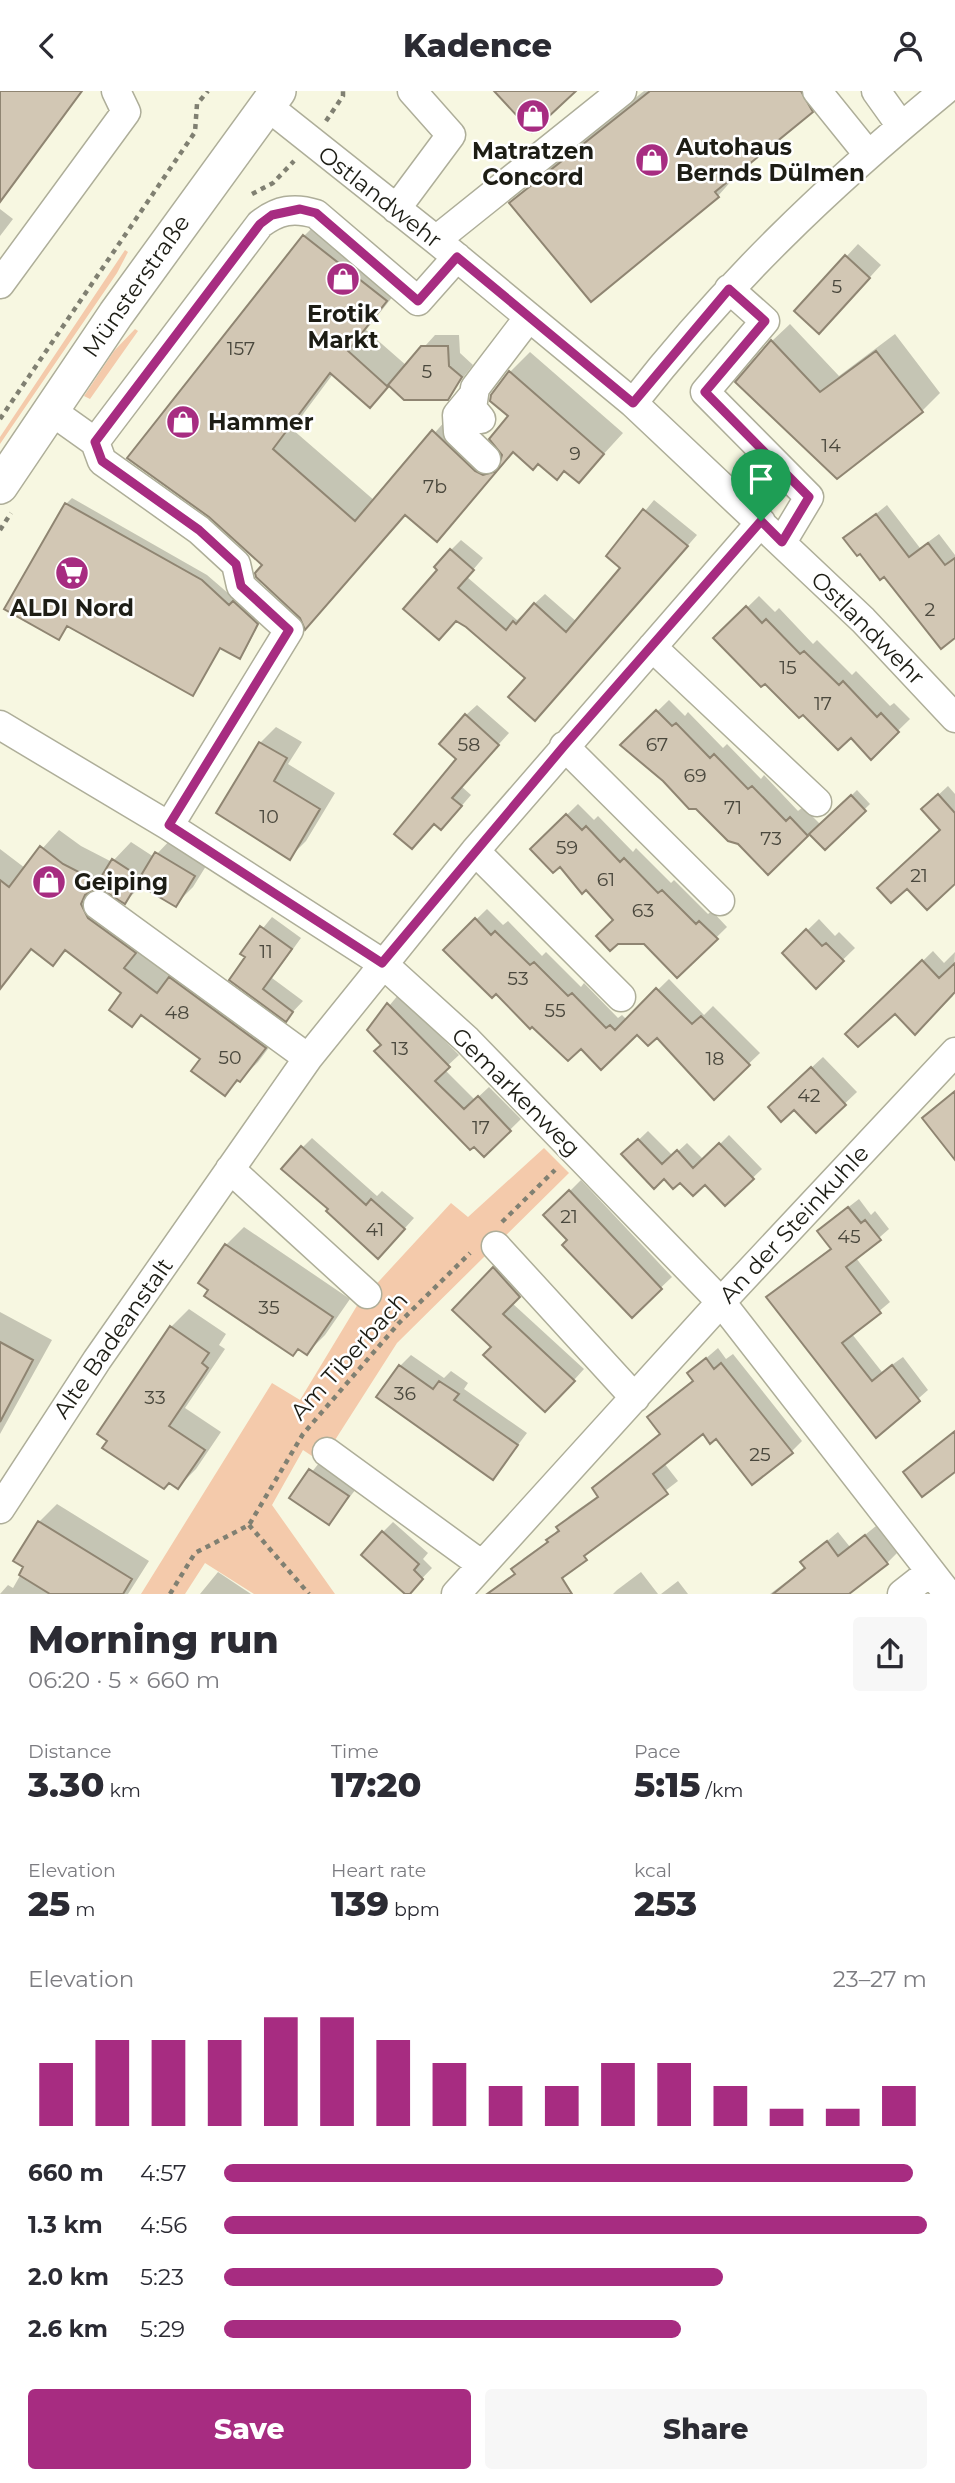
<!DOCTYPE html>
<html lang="en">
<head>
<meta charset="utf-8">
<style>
  :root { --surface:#fff; --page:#f7f7f7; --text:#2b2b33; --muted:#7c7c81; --accent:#a72c81 }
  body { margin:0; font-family:Montserrat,sans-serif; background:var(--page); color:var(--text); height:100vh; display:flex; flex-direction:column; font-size:26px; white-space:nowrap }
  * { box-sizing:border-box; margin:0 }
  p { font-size:23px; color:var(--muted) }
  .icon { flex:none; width:38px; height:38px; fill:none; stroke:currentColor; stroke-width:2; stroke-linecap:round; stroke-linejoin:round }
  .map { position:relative; height:1503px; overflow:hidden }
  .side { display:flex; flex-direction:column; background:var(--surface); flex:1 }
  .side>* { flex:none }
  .pin { position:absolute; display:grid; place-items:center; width:60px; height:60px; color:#fff; margin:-72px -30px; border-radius:50% 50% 50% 0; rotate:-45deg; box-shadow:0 0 7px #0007 }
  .pin .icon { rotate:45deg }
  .round { display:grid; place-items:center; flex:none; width:74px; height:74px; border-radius:7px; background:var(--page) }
  .head { display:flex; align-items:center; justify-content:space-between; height:119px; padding:0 28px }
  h1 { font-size:38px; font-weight:800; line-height:52px }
  .stats { display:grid; grid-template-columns:repeat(3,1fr); gap:10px; height:119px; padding:7px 28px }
  .stats div { display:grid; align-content:center }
  .stats b { font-size:35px; font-weight:800 }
  .stats small { font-size:19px; font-weight:400 }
  .stats p { font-size:19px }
  .chart { height:196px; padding:14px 28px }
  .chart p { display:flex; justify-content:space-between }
  .chart svg { width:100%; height:126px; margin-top:7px; stroke:var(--accent); stroke-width:6 }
  .primary-button { display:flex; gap:14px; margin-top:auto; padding:14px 28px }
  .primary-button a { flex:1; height:80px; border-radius:7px; background:var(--accent); color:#fff; font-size:28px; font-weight:800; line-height:80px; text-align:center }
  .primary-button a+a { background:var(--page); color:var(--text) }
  ul { padding:0 28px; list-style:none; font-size:23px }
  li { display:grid; grid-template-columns:112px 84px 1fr; align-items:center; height:52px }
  li i { height:18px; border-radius:9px; background:var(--accent) }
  header { display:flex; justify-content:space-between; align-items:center; height:91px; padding:0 28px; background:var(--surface); font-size:32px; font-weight:800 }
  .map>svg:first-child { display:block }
  .green { fill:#f4caab }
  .shadow { fill:#0003 }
  .building { fill:#d2c7b4; stroke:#8f8572; stroke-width:2 }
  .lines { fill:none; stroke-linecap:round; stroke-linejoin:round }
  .minor-casing { stroke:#aeae99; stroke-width:31 }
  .major-casing { stroke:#aeae99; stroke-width:38 }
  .path { stroke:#808072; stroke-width:4.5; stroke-dasharray:5 5; stroke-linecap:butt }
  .minor { stroke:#fff; stroke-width:28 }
  .major { stroke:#fff; stroke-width:35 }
  .route-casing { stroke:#fff; stroke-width:14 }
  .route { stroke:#a72c81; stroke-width:9 }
  .labels { text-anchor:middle; stroke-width:5; stroke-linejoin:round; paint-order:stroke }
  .number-label { font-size:19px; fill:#4a483d }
  .poi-label { font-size:23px; font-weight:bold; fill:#1d1d15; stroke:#fff; text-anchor:start }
  .street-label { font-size:23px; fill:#1d1d15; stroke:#fff }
</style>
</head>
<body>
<header><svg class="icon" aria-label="back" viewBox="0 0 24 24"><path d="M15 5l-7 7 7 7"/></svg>Kadence<svg class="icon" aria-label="person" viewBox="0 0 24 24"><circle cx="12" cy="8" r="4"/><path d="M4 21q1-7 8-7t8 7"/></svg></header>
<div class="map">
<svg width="955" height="1503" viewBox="0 0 955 1503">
  <rect width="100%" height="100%" fill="#f7f7e1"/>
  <path class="green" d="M125 159 128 161 117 182 0 353V346Z
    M135 238 138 240 90 308 84 305 114 260Z
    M544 1057 569 1082 397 1252 321 1371 303 1359 272 1414 335 1503H254L205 1472 185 1503H141L272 1292 300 1309 358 1213 451 1112 468 1126Z"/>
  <path class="shadow" d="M644 0H831L748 71 718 105 591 208 512 112 544 80Z
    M0 118 13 128 0 145Z
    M324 125 406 189 366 239 407 275 435 244H459L460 262 473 274 447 307 390 294 369 314 333 283 292 338 375 410 453 321 495 361 506 366 511 325 510 281 530 261 623 342 579 390 565 378 515 360 437 449 406 423 306 536 264 474 210 424 304 145Z
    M858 153 881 174 831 229 796 220Z
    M790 233 839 285 895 243 940 302 922 320 837 386 772 250Z
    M72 407 207 484 236 509 239 506 262 527 245 560 239 566 221 556 192 602 69 534 58 547 66 413Z
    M654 409 697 444 545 618 527 587 440 479 451 459 461 449 483 467 467 486 517 529 545 503 577 531 623 477 609 464Z
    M887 414 920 457 939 443 955 464V545L846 447Z
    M759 505 775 521 779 517 813 553 817 549 852 584 856 580 890 615 894 612 910 628 871 666 851 644 803 621 716 547Z
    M669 609 685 625 688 621 723 657 727 653 761 688 764 684 798 720 803 716 821 734 857 699 870 713 825 757 810 741 768 782 739 752 702 720 690 716 665 689 623 654Z
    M477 614 509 642 461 695 471 704 452 726 435 731 459 668 466 624Z
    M276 636 302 651 288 673 335 702 306 750 290 766 260 652Z
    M948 695 955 703V790L934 708Z
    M578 713 594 729 598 725 633 761 636 757 671 792 674 789 708 823 712 820 727 836 677 885 560 773 532 758Z
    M59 739 81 755 112 771 131 751 154 766 174 745 211 767 193 796 175 814 142 794 125 811 108 799 100 798V802L283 938 258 971 225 1003 202 967 143 923 132 934 124 901 68 858 53 873 33 858 9 885 0 878V758L25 777Z
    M487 818 503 834 508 830 542 865 546 861 581 896 584 892 618 927 622 924 627 929 669 888 704 924 713 915 760 962 714 1006 657 944 637 942 581 956 496 901 445 859Z
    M272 826 301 847 272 887 303 910 286 928 231 888 247 866 243 862Z
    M819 828 835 845 839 841 855 857 816 895 784 862Z
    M933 860 944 872 955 861 953 905 915 942 895 920 848 943Z
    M399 903 459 964 444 978 475 1009 489 996 521 1028 484 1064 369 939Z
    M823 966 857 1001 816 1040 782 1004Z
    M648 1040 673 1065 687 1052 704 1069 729 1044 762 1078 725 1113 705 1091 664 1086 624 1063Z
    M312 1047 377 1105 382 1100 414 1127 388 1156 330 1118 302 1057Z
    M581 1089 672 1186 632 1224 546 1124Z
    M859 1108 871 1124 875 1120 889 1138 856 1167 890 1211 852 1243 882 1281 903 1266 928 1299 876 1345 768 1207 832 1156 829 1131Z
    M244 1136 350 1208 325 1244 307 1262 201 1191 226 1154Z
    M504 1167 529 1194 512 1212 584 1278 556 1309 454 1219Z
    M189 1218 226 1243 219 1254 225 1258 185 1317 221 1341 196 1378 178 1396 99 1343 171 1236Z
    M0 1221 52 1249 0 1343Z
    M718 1257 726 1268 733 1263 802 1350 791 1361 703 1341 664 1372 678 1390 595 1454 548 1503H490L516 1481 513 1478 524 1467 548 1450 569 1425 599 1404 594 1397 605 1386 662 1342 649 1326 694 1289 689 1282Z
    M411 1264 444 1287 451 1280 468 1292 464 1298 527 1342 493 1387 400 1275Z
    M323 1367 360 1393 329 1432 292 1406Z
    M57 1413 149 1470 128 1503H0L8 1494 13 1497 25 1476 39 1431Z
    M393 1431 428 1462 423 1468 432 1477 407 1503 383 1441Z
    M876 1435 897 1462 887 1472 836 1503H770L806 1476 802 1471 838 1441 850 1456Z
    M218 1481 251 1503H200Z
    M641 1481 658 1503H613L617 1499Z
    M678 1490 688 1503H661Z"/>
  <path class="building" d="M0 0H82L0 111Z
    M494 0H576L532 41Z
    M650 0H801L813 21 715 101 719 106 591 211 509 112Z
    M303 144 387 210 348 260 388 296 370 317 330 282 273 358 355 430 432 339 475 380 483 384 497 380 502 364 489 348 508 325 490 310 491 304 509 280 604 363 579 392 564 380 557 389 538 373 533 379 513 361 437 451 405 424 305 539 300 527 256 486 255 482 262 474 209 426 127 367Z
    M845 164 870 187 819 243 794 220Z
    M771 249 820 301 876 260 923 321 837 388 735 291Z
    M421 255H448L449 275 462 286 448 309H404L388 294Z
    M65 412 202 489 229 514 233 510 258 533 240 568 220 557 193 605 67 535 59 549 4 518Z
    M643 418 688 455 535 630 508 606 525 587 466 536 456 530 439 549 403 518 437 479 434 476 450 458 474 479 458 497 506 539 513 530 516 533 534 512 566 541 620 477 606 465Z
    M876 423 909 466 928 452 945 474 955 467V547L941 558 884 486 880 489 860 463 857 465 843 447Z
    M746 515 762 532 766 528 800 563 804 560 839 594 843 590 877 626 881 622 899 641 871 669 851 647 838 659 803 624 799 627 765 593 761 596 713 547Z
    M656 619 672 635 676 632 710 667 714 663 748 698 752 695 786 730 790 726 808 745 768 784 738 753 728 750 696 718H689L663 690 620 654Z
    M465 623 499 654 452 707 462 715 441 739 434 733 412 758 394 743 456 668 439 653Z
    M259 651 287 667 274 690 320 718 290 769 216 722Z
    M938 703 955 722V793L927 819 907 798 891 812 877 797 940 739 921 718Z
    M851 704 866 720 825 759 809 743Z
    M566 723 582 739 586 735 620 771 624 767 658 802 662 799 696 833 699 830 718 848 677 887 644 853H618L610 860 596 845 613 829 586 799 582 803 560 776 553 782 530 758Z
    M40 755 63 773 98 791 112 768 140 786 155 761 195 785 176 816 137 793 125 813 99 797 85 804 81 813 88 827 136 862 124 877 157 902 169 886 266 957 240 991 237 989 225 1005 191 980 200 968 141 924 132 936 109 919 121 902 65 859 53 875 31 858 0 898V789L9 796Z
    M475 827 491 844 495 840 530 874 534 871 568 905 572 902 606 937 610 934 615 939 656 897 692 933 701 925 750 974 714 1009 657 947 648 955 637 944 601 979 581 958 568 970 532 936 530 938 496 903 492 907 443 859Z
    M260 835 292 858 263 898 293 921 286 931 229 889 245 866 240 863Z
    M806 838 822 855 826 852 844 870 816 898 782 862Z
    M922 869 939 887 955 872V901L915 944 895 923 858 956 845 943Z
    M387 912 450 976 435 990 464 1018 478 1005 511 1040 484 1066 474 1056 470 1059 374 960 381 954 367 939Z
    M811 976 846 1014 816 1042 794 1019 781 1031 768 1016Z
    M955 1000V1069L922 1027Z
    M638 1048 662 1073 677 1059 693 1077 719 1052 754 1088 725 1115 705 1094 693 1105 680 1092 673 1098 664 1088 654 1098 621 1063Z
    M301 1055 366 1114 371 1108 405 1138 378 1168 326 1120 328 1118 281 1078Z
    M569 1099 662 1198 632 1227 562 1154 567 1149 543 1124Z
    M848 1116 861 1132 865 1129 881 1149 846 1176 881 1222 842 1252 872 1290 892 1274 920 1310 876 1347 766 1206 831 1158 817 1140Z
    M225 1153 333 1226 307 1264 298 1258 293 1265 204 1205 208 1199 198 1192Z
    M493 1176 520 1206 503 1223 575 1290 545 1321 483 1264 491 1256 452 1219Z
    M170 1235 209 1262 202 1272 208 1277 169 1335 205 1359 178 1398 169 1392 164 1398 102 1357 107 1350 97 1343Z
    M0 1251 33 1269 0 1331Z
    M706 1267 714 1278 721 1272 793 1362 752 1394 716 1348 710 1353 703 1343 653 1383 668 1403 584 1465 587 1469 562 1487 572 1503H487L515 1483 511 1478 548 1451 546 1449 559 1440 556 1436 598 1406 592 1397 660 1343 647 1326 693 1290 687 1282Z
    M399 1274 433 1298 439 1290 459 1303 454 1309 518 1354 493 1389 376 1306Z
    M955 1340V1381L922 1406 903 1381Z
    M309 1378 349 1405 329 1434 289 1407Z
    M38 1430 132 1488 123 1503H50L19 1484 23 1476 13 1470Z
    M382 1440 419 1473 414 1479 423 1488 410 1503H405L361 1464Z
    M865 1444 888 1473 849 1503H773L805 1477 800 1471 827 1450 838 1465Z"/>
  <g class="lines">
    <g class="minor-casing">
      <path id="minor" d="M817 0 867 62
        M876 0 901 35
        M266 14 436 149 633 312 863 529 955 627
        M396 118 451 44 412 0
        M436 149 622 0
        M0 193 126 21 116 0
        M729 198 765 230 705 301 809 406 782 451
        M471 307 457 324 458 341 486 368
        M633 312C726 193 827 96 944 0
        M50 319 95 351 102 370 199 439 236 473 241 495 289 539 169 735
        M481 328 472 317 475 297 529 226
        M95 351 260 133C278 119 294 116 316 123L418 210 457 166
        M652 556 817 711
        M0 634 169 735 382 872 467 949 721 1211 948 1503
        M564 655 720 810
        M475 760 621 906
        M98 814 308 967
        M230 1078 367 1203
        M496 1155 635 1307
        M327 1361 482 1474
        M0 1418 97 1269 308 967 475 760 761 431
        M456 1503 721 1211 955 961
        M902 1503 930 1481"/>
    </g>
    <g class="major-casing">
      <path id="major" d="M0 395 116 223 278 0"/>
    </g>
    <path class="path" d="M326 30 343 5V0
      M252 103 273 92 294 70
      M0 328 195 41 197 13 208 0
      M0 439 11 422
      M502 1131 555 1079
      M385 1219 399 1232
      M249 1434 309 1503
      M170 1503 195 1462 249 1434 303 1343 399 1232 470 1162"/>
    <use href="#minor" class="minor"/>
    <use href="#major" class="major"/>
  </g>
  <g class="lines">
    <g class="route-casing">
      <path id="route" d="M300 118 316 122 418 210 457 166 633 312 729 198 765 230 705 301 809 406 782 451 761 430 564 655 382 872 169 734 289 539 241 495 236 473 199 439 102 370 95 351 260 133 272 124Z"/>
    </g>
    <use href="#route" class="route"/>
  </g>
  <defs>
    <g id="shop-disc" transform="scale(1.75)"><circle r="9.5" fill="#a72c81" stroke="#fff"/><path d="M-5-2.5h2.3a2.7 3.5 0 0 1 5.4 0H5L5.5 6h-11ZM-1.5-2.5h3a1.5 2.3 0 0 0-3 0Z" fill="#fff"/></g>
    <g id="supermarket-disc" transform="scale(1.75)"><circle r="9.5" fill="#a72c81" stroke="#fff"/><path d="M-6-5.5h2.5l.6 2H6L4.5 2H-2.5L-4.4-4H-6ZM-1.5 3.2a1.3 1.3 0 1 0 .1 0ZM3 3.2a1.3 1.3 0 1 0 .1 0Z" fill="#fff"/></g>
  </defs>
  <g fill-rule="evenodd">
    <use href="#shop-disc" x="533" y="25"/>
    <use href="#shop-disc" x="652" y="69"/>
    <use href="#shop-disc" x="343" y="188"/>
    <use href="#shop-disc" x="183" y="331"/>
    <use href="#supermarket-disc" x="72" y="482"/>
    <use href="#shop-disc" x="49" y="791"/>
  </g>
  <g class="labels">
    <g class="number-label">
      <text x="837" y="202">5</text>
      <text x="241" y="264">157</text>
      <text x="427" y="287">5</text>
      <text x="831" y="361">14</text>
      <text x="575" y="369">9</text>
      <text x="435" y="402">7b</text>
      <text x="930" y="525">2</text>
      <text x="788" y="583">15</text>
      <text x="823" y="619">17</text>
      <text x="469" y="660">58</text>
      <text x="657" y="660">67</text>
      <text x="695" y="691">69</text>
      <text x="733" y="723">71</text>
      <text x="269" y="732">10</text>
      <text x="771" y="754">73</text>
      <text x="567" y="763">59</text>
      <text x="919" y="791">21</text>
      <text x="606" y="795">61</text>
      <text x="643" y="826">63</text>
      <text x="266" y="867">11</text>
      <text x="518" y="894">53</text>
      <text x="555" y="926">55</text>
      <text x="177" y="928">48</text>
      <text x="400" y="964">13</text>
      <text x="230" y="973">50</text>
      <text x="715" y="974">18</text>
      <text x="809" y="1011">42</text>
      <text x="481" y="1043">17</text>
      <text x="569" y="1132">21</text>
      <text x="375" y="1145">41</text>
      <text x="849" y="1152">45</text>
      <text x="269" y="1223">35</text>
      <text x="405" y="1309">36</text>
      <text x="155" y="1313">33</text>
      <text x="760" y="1370">25</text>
    </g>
    <g class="poi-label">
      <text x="676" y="64">Autohaus<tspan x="676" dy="26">Bernds Dülmen</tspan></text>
      <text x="533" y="68" text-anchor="middle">Matratzen<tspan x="533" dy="26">Concord</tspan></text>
      <text x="343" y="231" text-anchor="middle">Erotik<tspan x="343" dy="26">Markt</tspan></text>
      <text x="208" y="339">Hammer</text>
      <text x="72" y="525" text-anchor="middle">ALDI Nord</text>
      <text x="74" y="799">Geiping</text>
    </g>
    <g class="street-label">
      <text transform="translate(380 106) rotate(38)" y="8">Ostlandwehr</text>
      <text transform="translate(136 195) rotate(-55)" y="8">Münsterstraße</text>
      <text transform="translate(868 537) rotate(45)" y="8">Ostlandwehr</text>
      <text transform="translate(516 1001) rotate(45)" y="8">Gemarkenweg</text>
      <text transform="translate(794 1133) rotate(-47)" y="8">An der Steinkuhle</text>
      <text transform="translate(113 1247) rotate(-55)" y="8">Alte Badeanstalt</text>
      <text transform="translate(349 1265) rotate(-48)" y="8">Am Tiberbach</text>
    </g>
  </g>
</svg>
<div class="pin" style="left:761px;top:430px;background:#1e9e55"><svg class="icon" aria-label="arrive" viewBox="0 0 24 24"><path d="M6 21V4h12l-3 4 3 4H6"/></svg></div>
</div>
<section class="side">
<div class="head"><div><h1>Morning run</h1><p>06:20 · 5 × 660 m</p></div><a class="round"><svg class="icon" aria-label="share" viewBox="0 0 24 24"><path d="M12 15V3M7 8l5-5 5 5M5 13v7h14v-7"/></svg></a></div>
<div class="stats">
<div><p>Distance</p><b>3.30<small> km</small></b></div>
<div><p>Time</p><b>17:20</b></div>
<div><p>Pace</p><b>5:15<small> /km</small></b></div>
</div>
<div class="stats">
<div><p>Elevation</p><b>25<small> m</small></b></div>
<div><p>Heart rate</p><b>139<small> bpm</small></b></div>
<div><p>kcal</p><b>253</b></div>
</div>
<div class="chart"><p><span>Elevation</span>23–27 m</p>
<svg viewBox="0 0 160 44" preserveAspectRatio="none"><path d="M5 44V22M15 44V14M25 44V14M35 44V14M45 44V6M55 44V6M65 44V14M75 44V22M85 44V30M95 44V30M105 44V22M115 44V22M125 44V30M135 44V38M145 44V38M155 44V30"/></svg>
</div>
<ul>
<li><b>660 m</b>4:57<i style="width:98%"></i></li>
<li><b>1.3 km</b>4:56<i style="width:100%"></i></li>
<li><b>2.0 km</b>5:23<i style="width:71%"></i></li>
<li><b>2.6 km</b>5:29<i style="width:65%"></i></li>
</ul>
<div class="primary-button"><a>Save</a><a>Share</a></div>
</section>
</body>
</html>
